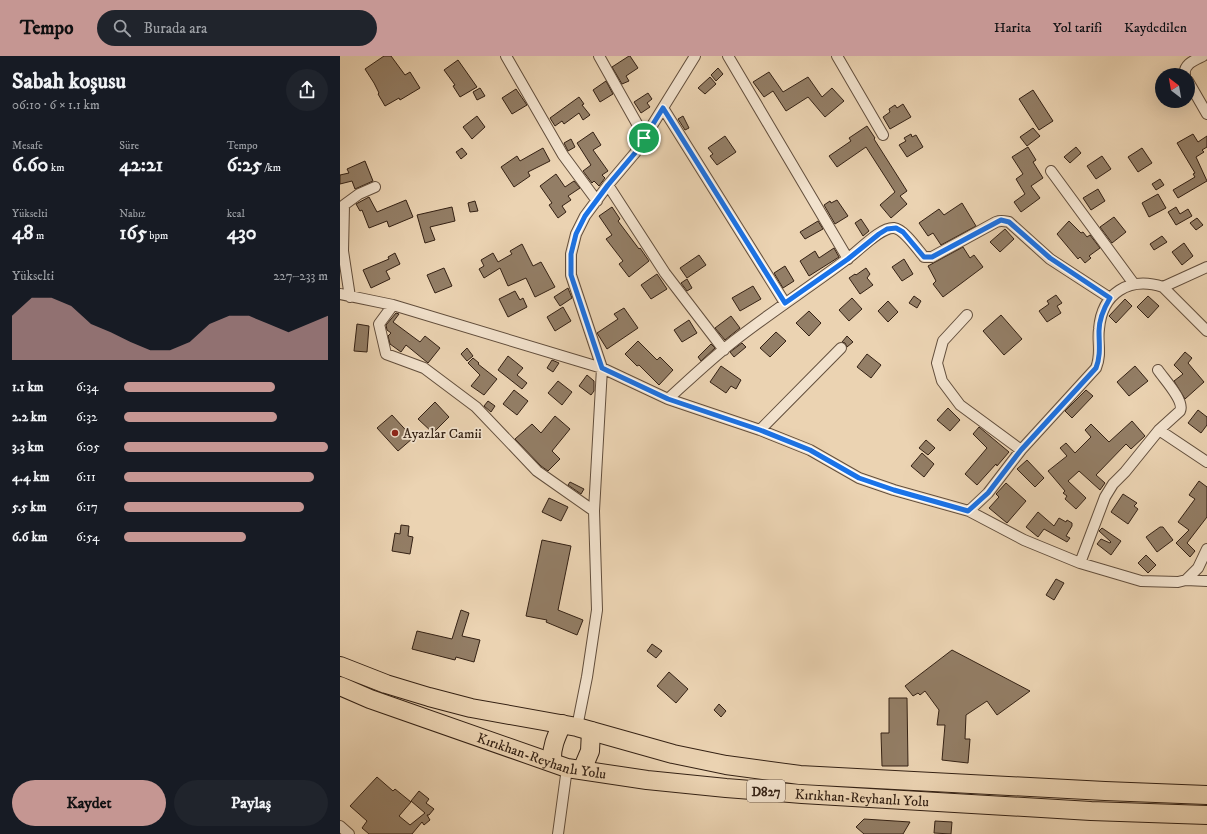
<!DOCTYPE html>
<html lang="tr">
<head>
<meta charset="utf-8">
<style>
  :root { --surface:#171b24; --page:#20242c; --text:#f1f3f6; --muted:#9ea1a6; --accent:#c59692 }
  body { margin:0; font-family:"IM FELL DW Pica",serif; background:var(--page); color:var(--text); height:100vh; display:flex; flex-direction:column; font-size:15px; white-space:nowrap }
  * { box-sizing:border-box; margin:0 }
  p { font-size:13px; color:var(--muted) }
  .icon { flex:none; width:22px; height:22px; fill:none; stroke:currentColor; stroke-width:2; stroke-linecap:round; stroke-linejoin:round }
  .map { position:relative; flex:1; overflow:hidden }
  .details { display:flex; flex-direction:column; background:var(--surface); width:340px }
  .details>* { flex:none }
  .needle { width:26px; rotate:329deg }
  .fabs { position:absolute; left:815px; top:12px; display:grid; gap:8px }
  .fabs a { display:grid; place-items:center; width:40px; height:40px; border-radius:50%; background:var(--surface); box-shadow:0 4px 16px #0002; font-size:20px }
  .pin { position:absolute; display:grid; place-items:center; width:34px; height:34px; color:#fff; margin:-17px; border:2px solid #fff; border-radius:50%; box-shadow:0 1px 4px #0007 }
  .round { display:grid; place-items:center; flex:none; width:42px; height:42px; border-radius:21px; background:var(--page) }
  .head { display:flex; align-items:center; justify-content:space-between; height:68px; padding:0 12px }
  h1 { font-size:22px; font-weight:700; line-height:30px }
  .figures { display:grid; grid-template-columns:repeat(3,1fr); gap:6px; height:68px; padding:4px 12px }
  .figures div { display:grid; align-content:center }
  .figures b { font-size:20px; font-weight:700 }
  .figures small { font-size:11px; font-weight:400 }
  .figures p { font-size:11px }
  .chart { height:112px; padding:8px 12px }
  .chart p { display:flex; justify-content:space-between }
  .chart svg { width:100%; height:72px; margin-top:4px; fill:var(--accent); opacity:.7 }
  .cta { display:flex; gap:8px; margin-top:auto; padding:8px 12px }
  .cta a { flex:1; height:46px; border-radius:24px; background:var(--accent); color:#111; font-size:16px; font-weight:700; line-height:46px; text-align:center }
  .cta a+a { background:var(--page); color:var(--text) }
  ul { padding:0 12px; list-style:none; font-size:13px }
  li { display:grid; grid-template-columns:64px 48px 1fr; align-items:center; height:30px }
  li i { height:10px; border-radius:5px; background:var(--accent) }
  header { display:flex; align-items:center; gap:24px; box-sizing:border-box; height:56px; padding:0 20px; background:var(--accent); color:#111 }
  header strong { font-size:19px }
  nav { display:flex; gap:22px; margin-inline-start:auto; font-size:14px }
  .search { width:280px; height:36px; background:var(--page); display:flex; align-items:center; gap:10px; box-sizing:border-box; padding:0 14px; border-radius:22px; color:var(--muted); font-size:15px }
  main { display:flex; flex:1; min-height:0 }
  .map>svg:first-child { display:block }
  .building { fill:#937e66; stroke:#342114 }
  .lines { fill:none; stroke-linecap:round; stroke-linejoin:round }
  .street-casing { stroke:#624e3c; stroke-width:12 }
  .highway-casing { stroke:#342114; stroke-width:20 }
  .street { stroke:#f2e2cd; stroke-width:10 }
  .highway { stroke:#ebd3b2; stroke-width:18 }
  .route-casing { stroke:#fff; stroke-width:8 }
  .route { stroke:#1a73e8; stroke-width:5 }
  .poi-dot { fill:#8f2418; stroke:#f2e2cd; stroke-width:1.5 }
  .labels { text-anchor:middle; stroke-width:3.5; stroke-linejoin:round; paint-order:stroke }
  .shield { fill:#f2e2cd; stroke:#6d5b4c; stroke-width:1 }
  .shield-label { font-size:13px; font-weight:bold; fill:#342114 }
  .poi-label { font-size:14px; fill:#342114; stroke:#f2e2cd; text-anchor:start }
  .street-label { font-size:14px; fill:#342114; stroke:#f2e2cd }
</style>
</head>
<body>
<header>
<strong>Tempo</strong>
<div class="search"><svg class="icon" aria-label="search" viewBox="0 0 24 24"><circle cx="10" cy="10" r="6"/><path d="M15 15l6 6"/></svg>Burada ara</div>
<nav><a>Harita</a><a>Yol tarifi</a><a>Kaydedilen</a></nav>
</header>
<main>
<section class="details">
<div class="head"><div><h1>Sabah koşusu</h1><p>06:10 · 6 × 1.1 km</p></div><a class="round"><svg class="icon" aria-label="share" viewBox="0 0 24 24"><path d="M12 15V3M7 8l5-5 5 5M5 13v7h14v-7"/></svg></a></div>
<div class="figures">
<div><p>Mesafe</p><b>6.60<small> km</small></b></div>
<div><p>Süre</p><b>42:21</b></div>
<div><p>Tempo</p><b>6:25<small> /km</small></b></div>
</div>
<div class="figures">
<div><p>Yükselti</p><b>48<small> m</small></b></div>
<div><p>Nabız</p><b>165<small> bpm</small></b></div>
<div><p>kcal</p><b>430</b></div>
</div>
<div class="chart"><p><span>Yükselti</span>227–233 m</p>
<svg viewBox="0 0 160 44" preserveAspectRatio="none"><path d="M0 44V17L10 6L20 6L30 11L40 22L50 27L60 33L70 38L80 38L90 33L100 22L110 17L120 17L130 22L140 27L150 22L160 17V44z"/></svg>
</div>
<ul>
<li><b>1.1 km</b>6:34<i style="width:74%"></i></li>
<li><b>2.2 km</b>6:32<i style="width:75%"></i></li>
<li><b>3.3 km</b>6:05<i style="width:100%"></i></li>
<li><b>4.4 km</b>6:11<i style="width:93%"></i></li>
<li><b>5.5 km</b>6:17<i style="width:88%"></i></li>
<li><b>6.6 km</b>6:54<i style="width:60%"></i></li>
</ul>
<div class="cta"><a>Kaydet</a><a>Paylaş</a></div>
</section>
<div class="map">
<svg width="867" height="778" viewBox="0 0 867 778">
  <rect width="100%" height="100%" fill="#ebd3b2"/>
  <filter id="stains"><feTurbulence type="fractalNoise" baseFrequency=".005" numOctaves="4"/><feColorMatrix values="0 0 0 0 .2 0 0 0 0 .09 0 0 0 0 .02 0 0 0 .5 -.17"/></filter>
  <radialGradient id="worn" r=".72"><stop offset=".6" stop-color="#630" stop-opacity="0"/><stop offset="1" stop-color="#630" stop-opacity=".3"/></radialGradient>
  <path class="building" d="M44 0H51L65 19 70 16 80 32 60 44 59 42 45 50 38 38 39 37 34 27 25 13Z
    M289 0H290L298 12 286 20 289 25 282 28 272 11Z
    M118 4 137 31 120 41 113 30 115 29 104 14Z
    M378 12 383 18 376 25 371 19Z
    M429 16 443 36 468 21 482 41 492 32 504 45 485 61 468 41 446 55 433 35 424 41 413 26Z
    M370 21 376 28 365 38 358 32Z
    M266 25 273 38 260 46 253 34Z
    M140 32 145 40 137 44 133 36Z
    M176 33 187 49 172 58 162 42Z
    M693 34 713 65 699 74 679 43Z
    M308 37 312 43 307 47 310 51 301 57 294 46Z
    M239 41 244 48 242 49 250 59 243 64 239 57 224 68 222 65 215 70 210 62Z
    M563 48 571 61 550 73 543 61 550 56 549 53 555 49 557 52Z
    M137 60 145 71 132 83 123 71Z
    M343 60 349 72 345 74 338 63Z
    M527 70 535 82 534 83 567 135 560 140 567 148 551 162 540 149 555 136 526 91 497 111 489 100 511 85 509 82Z
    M693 72 700 80 687 90 680 81Z
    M253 76 261 89 253 94 268 115 262 119 265 122 259 130 254 125 252 127 243 115 251 109 237 87Z
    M571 78 572 81 576 79 583 91 567 101 559 89 566 85 564 82Z
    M853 78 858 86 867 80V91L862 94 864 96 856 101 867 125 838 142 833 134 855 121 853 118 855 117 837 87Z
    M385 80 396 96 377 109 370 100 373 98 368 92Z
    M231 83 235 91 228 95 224 87Z
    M688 91 696 104 693 106 703 122 691 130 700 142 681 156 674 146 685 138 676 123 683 118 672 101Z
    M736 91 741 97 730 107 724 101Z
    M122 92 127 98 121 103 116 96Z
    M203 92 210 105 188 116 190 120 174 131 161 111 177 100 180 105Z
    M802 92 812 107 798 116 788 101Z
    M762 100 771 113 756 123 747 110Z
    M25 105 33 125 15 133 12 125 0 128V119L9 117 7 113Z
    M216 118 225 131 234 125 240 132 228 140 231 144 222 150 226 156 218 162 209 149 212 147 200 130Z
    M820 123 824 129 816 134 812 128Z
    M758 133 765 145 751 154 743 142Z
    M818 138 826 152 809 161 802 147Z
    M29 141 37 156 66 144 73 161 49 171 47 165 29 172 22 154 20 155 16 148Z
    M497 144 508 160 495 168 484 149 490 145 491 147Z
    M135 145 138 155 130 156 128 147Z
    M622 147 636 170 601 189 593 177 588 180 579 167 599 153 604 159Z
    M112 151 115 165 90 171 95 184 85 187 77 159Z
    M272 151 280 163 278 165 299 193 300 192 309 205 289 221 279 208 283 205 266 183 272 179 259 160Z
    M836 151 840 158 848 153 852 160 836 169 828 156Z
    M774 161 786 176 772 187 760 171Z
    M857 162 863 169 856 174 850 167Z
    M521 163 529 175 523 180 515 167Z
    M478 165 483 173 465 183 460 176Z
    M729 165 741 177 743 176 747 181 750 179 760 192 749 200 751 202 745 207 740 201 738 203 717 178Z
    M665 173 674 183 660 196 650 186Z
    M822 180 827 186 814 194 810 188Z
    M844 187 853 200 842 209 832 196Z
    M182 188 193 210 201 206 215 231 195 241 186 222 168 230 160 212 144 222 139 213 144 210 141 204 153 197 158 206 172 198 170 195Z
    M623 191 630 202 634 199 643 211 603 241 593 228 596 225 588 210Z
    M494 192 499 201 469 220 460 205 475 195 479 202Z
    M55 197 60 208 46 215 50 223 31 232 23 214 49 203 48 201Z
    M359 199 366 209 347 222 340 212Z
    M564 203 573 218 562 225 552 211Z
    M445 210 454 225 443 232 434 217Z
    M104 212 112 230 95 237 87 219Z
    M526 212 530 218 527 222 533 229 520 238 509 222 515 218 516 219Z
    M317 218 327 233 311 243 301 229Z
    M347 223 352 232 347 235 341 227Z
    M413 230 421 243 400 255 392 242Z
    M228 232 232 242 220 250 214 241Z
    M175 235 180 244 183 242 187 251 168 261 159 243Z
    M716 239 722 247 717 250 721 257 707 266 699 255 709 248 707 245Z
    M574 240 581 245 577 252 569 247Z
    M808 240 819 250 808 262 797 251Z
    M512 242 522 253 509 265 499 254Z
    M785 243 792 250 776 267 769 260Z
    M548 245 558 256 548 266 538 255Z
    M223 251 231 265 215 275 207 261Z
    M284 252 298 272 267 293 257 277 278 263 274 258Z
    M469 255 481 267 469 280 456 267Z
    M56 257 59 258 53 266 80 286 85 280 100 292 88 307 66 289 61 296 50 288 48 280 51 277 47 274 46 269Z
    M661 259 682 283 664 299 643 275Z
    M391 260 400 272 385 284 375 272Z
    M349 264 357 277 342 286 334 274Z
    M17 268 29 270 27 296 14 295Z
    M436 276 446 285 430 301 420 292Z
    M507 280 513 286 507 291 505 287 502 286Z
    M298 285 317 304 320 301 333 314 319 329 299 309 297 310 285 298Z
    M402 287 406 291 394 301 390 296Z
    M371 288 375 292 361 305 358 301Z
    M127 292 133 300 127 305 121 298Z
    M845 296 852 302 848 307 864 326 845 343 834 325 843 318 834 309Z
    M527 298 541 309 531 322 517 311Z
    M168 300 183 312 177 319 187 327 182 333 158 314Z
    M133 302 139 307 138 308 157 323 144 339 131 330 140 319 128 307Z
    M212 304 219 307 213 316 207 312Z
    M381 310 401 324 396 333 391 330 386 337 370 326Z
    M795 310 808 325 789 340 777 326Z
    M247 319 254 325V335L251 339 239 330Z
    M218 325 232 336 222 349 208 337Z
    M174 334 188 345 177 359 163 348Z
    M746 334 753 340 732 362 725 355Z
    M148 345 155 350 151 356 144 350Z
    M95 346 109 361 93 377 78 363Z
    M608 352 620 364 610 375 597 364Z
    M858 354 867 361V369L861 377 848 367Z
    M52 359 73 382 58 395 37 372Z
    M215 360 230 373 212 395 220 403 208 415 201 410 175 383 192 368 201 377Z
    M792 365 805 380 791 393 786 388 756 419 765 427 760 434 739 415 728 425 746 442 736 453 725 443 727 440 723 437 725 435 708 415 727 400 720 392 726 387 735 397 751 381 745 374 751 368 769 386Z
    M639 371 669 396 657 410 656 408 637 429 625 418 647 392 633 378Z
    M586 384 595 392 588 399 579 392Z
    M582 397 594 408 584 421 571 410Z
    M687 404 704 422 695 431 677 413Z
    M859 425 867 431V461L847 487 855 495 850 501 836 487 849 474 838 466 855 443 849 439Z
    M230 426 244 433 241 438 228 429Z
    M666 427 686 445 667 467 649 452 659 441 656 438Z
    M783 438 797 447 794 450 798 453 788 468 771 456Z
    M209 442 228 451 221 465 202 456Z
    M698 456 714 470 719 462 726 466 727 464 732 467V470L726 480 730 482 727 486 704 473 698 481 686 471Z
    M61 469 69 470 68 480 73 481 70 498 52 495 55 477 60 478Z
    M820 471H823L833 484 817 496 806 481Z
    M762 472 781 485 771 499 757 488 761 483 770 487 771 486 759 475Z
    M202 484 231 490 218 554 243 564 237 579 206 566 207 564 186 560Z
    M806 499 816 509 808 517 798 507Z
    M716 523 724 527 714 544 706 539Z
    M121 554 129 557 122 580 140 584 134 606 116 601 115 604 72 593 77 575 112 583Z
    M312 588 322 595 316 602 307 595Z
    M612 594 690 635 657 659 647 645 626 659 625 683H630L628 707 602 704 605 669H597L599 654 585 635 580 639 578 637 573 640 565 630Z
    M329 616 348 633 336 647 317 630Z
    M549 642H567L568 710H542L541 677H549Z
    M379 648 386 655 381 661 374 654Z
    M37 721 53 735 55 733 71 746 59 760 70 769 85 757 71 745 79 735 89 743 86 747 94 753 89 759H87L90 764 84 769 82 766 72 778H29L22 772 27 765 10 750Z
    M524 763 570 766 563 778H524L516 771Z
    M595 765 612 766 611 778 594 777Z"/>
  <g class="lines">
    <g class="street-casing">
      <path id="street" d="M166 0 223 99 257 145
        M259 0 305 82
        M355 0 295 97 268 129 245 160 236 178 231 198V219L262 312 328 343 420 374 470 394 519 422 554 434 629 455 684 484 740 507 801 525 838 526 846 524 858 512 867 493
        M388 0 508 203
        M497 0 543 79
        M845 19C843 8 855 4 863 0
        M848 25 867 58
        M323 52 445 247
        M711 115 794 228
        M268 129 325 217 384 294
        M823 231 867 275
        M0 238 53 249 262 312 254 455 257 554 247 621 237 671
        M10 241 3 195 4 149 19 138 35 131
        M53 249 39 268 46 298 84 312 136 351 197 415 254 455
        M627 259 603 285 597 307 602 325 620 349 681 394
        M328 343C350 323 371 303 394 285 431 256 470 231 507 203 519 195 540 171 554 172 564 173 578 194 584 201H592L656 166C661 164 664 165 669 166L710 203 770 242
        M420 374 501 292
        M819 374 867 406
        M629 455 648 437 681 394 756 312C762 297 757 287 759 273 762 237 789 220 823 231L867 211
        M740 507 765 441 773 428 785 416 819 374 840 355C845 345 824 323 818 314
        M846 524 867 525
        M0 770 9 778
        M218 778 227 712"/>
    </g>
    <g class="highway-casing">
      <g id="highway">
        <path d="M0 610 46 628 89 641 131 652 237 671 333 698 386 709 460 719 765 735 867 739"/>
        <path id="s1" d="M0 630 30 643 227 712 307 724 386 732 462 738 751 755 867 759"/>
        <path d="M212 706C211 692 216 681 222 668"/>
        <path d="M242 714 250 695 251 675"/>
      </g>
    </g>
    <use href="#street" class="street"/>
    <use href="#highway" class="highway"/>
  </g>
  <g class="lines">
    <g class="route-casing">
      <path id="route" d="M323 52 445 247 508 203 539 178 547 173 556 172 563 176 584 201H592L661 164 669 166 710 202 770 242C764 252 759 263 759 275 759 288 761 299 756 312L681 394 648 437 628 455 554 434 519 422 470 394 420 374 328 343 262 312 231 219V198L236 178 245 160 268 129 295 97Z"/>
    </g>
    <use href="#route" class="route"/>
  </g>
  <circle class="poi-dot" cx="55" cy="377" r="4"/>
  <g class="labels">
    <rect class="shield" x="407" y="724" width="38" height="22" rx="3"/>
    <g class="shield-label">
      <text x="426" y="740">D827</text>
    </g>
    <g class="poi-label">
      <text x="63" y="382">Ayazlar Camii</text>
    </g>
    <g class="street-label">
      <text dy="5" stroke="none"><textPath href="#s1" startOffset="214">Kırıkhan-Reyhanlı Yolu</textPath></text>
      <text dy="5" stroke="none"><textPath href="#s1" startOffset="538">Kırıkhan-Reyhanlı Yolu</textPath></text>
    </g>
  </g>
  <rect width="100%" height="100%" filter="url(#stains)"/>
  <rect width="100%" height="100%" fill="url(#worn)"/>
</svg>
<div class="fabs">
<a><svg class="needle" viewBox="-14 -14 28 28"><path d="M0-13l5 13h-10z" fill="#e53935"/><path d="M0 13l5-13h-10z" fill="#9ea1a6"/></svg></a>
</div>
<div class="pin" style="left:304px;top:82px;background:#1e9e55"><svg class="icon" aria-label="arrive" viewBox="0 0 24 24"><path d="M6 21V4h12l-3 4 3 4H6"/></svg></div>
</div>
</main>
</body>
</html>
